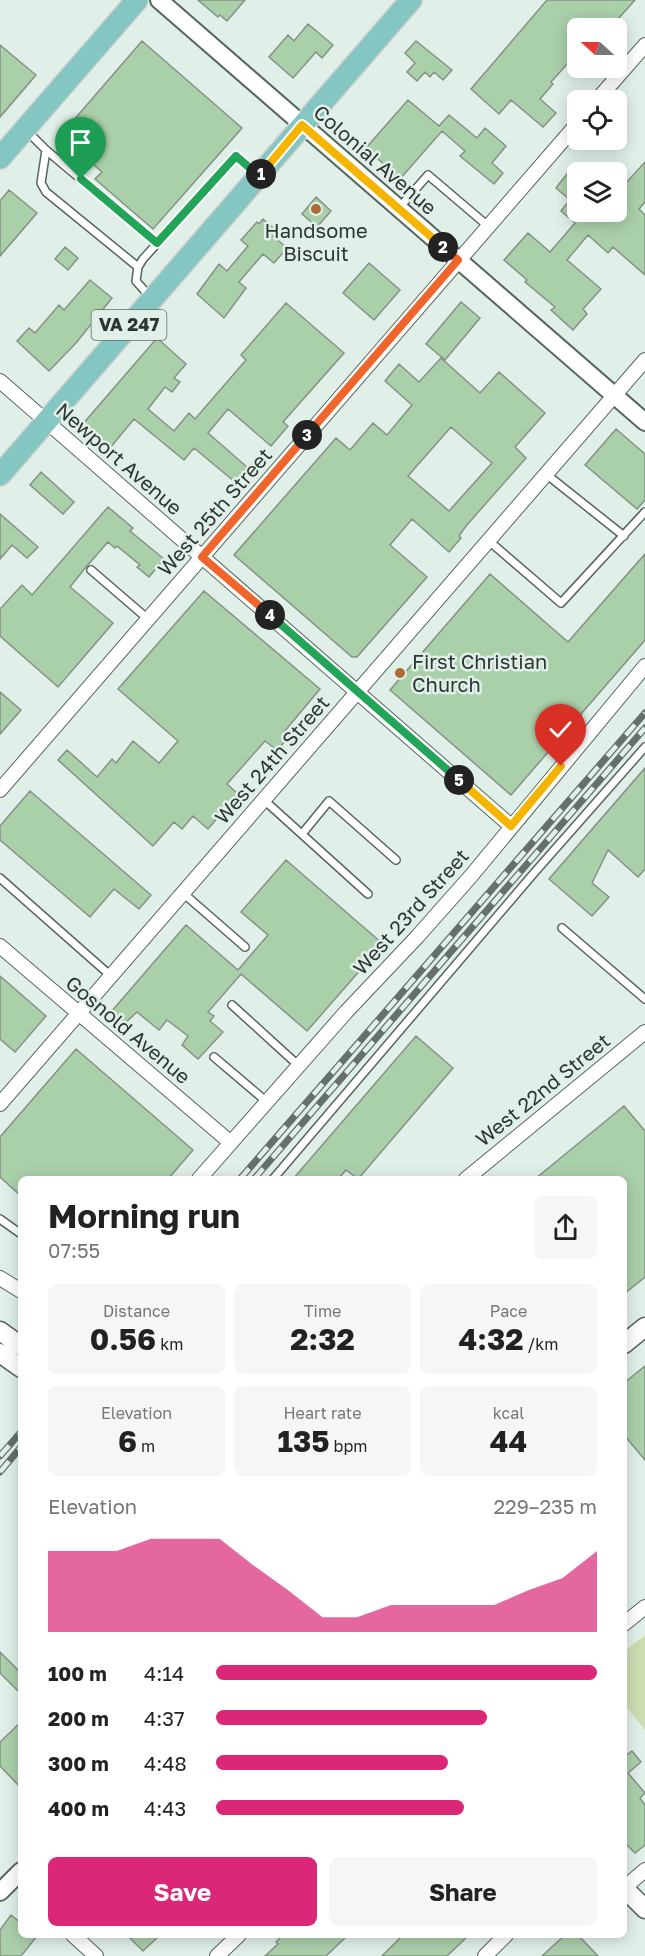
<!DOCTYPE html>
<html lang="en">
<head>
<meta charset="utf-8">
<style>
  :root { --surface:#fff; --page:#f6f6f6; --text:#222; --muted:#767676; --accent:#db2777 }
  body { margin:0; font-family:"Golos Text",sans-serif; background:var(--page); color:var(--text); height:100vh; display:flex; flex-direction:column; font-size:22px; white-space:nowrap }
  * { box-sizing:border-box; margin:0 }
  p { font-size:20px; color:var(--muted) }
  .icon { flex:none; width:33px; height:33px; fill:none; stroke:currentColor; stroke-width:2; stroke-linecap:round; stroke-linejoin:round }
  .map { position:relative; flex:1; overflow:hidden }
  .drawer { position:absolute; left:18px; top:1176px; width:609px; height:762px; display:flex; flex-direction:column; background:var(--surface); border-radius:9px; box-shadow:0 3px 15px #0003 }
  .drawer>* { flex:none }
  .needle { width:39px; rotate:291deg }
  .fabs { position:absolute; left:567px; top:18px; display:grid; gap:12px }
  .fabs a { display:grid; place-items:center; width:60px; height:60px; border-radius:9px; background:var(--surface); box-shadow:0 3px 15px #0003; font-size:30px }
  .pin { position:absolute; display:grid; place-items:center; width:51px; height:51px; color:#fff; margin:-62px -26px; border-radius:50% 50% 50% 0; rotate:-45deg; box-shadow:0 0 6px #0007 }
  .pin .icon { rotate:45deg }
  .km { position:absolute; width:30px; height:30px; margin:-15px; border-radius:50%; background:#222; color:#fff; font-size:16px; line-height:30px; text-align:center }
  .round { display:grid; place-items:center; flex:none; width:63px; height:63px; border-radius:9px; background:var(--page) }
  .summary { display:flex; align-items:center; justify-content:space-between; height:102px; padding:0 30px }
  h1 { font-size:33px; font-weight:700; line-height:45px }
  .stats { display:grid; grid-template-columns:repeat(3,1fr); gap:9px; height:102px; padding:6px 30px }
  .stats div { display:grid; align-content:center; border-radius:9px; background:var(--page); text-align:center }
  .stats b { font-size:30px; font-weight:700 }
  .stats small { font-size:16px; font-weight:400 }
  .stats p { font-size:16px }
  .chart { height:168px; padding:12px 30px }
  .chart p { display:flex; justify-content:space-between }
  .chart svg { width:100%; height:108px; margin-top:6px; fill:var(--accent); opacity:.7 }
  .action { display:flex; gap:12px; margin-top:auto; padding:12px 30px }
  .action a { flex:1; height:69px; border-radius:9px; background:var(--accent); color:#fff; font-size:24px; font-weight:700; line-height:69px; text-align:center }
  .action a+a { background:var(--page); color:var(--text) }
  ul { padding:0 30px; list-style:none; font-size:20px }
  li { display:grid; grid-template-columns:96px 72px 1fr; align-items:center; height:45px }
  li i { height:15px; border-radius:8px; background:var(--accent) }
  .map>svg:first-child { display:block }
  .green { fill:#cedcb2 }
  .building { fill:#aad0aa; stroke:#869186; stroke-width:1.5; fill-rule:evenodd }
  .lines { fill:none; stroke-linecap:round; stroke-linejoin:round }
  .service-casing { stroke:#57655f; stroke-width:10 }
  .minor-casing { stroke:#57655f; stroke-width:16 }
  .tertiary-casing { stroke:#57655f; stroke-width:20 }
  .secondary-casing { stroke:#57655f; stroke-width:21 }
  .primary-casing { stroke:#cdcece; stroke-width:24 }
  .service { stroke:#fff; stroke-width:7 }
  .minor { stroke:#fff; stroke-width:14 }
  .tertiary { stroke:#fff; stroke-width:16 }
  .secondary { stroke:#fff; stroke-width:18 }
  .primary { stroke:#84c6c1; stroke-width:21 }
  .rail-casing { stroke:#666f6a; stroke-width:7 }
  .rail { stroke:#e0f0e8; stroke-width:4.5; stroke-dasharray:14; stroke-linecap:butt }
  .split-1-casing { stroke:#fff; stroke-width:12 }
  .split-2-casing { stroke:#fff; stroke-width:12 }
  .split-3-casing { stroke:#fff; stroke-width:12 }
  .split-4-casing { stroke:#fff; stroke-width:12 }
  .split-5-casing { stroke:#fff; stroke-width:12 }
  .split-6-casing { stroke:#fff; stroke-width:12 }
  .split-1 { stroke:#22a559; stroke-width:8 }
  .split-2 { stroke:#f5b400; stroke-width:8 }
  .split-3 { stroke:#f0652b; stroke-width:8 }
  .split-4 { stroke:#f0652b; stroke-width:8 }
  .split-5 { stroke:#22a559; stroke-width:8 }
  .split-6 { stroke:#f5b400; stroke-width:8 }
  .poi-dot { fill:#ab6b34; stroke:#e0f0e8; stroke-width:2 }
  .labels { text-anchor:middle; stroke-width:5; stroke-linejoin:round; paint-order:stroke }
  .shield { fill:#e0f0e8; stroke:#636c68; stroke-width:1.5 }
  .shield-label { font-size:18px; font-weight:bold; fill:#2e3431 }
  .street-label { font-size:20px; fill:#2e3431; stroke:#e0f0e8 }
  .poi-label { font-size:20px; fill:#2e3431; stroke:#e0f0e8 }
</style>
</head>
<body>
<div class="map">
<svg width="645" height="1956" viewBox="0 0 645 1956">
  <rect width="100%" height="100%" fill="#e0f0e8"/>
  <path class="green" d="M645 1635V1730L624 1704V1652Z"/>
  <path class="building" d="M198 0H245L227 21 220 15 218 17Z
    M547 0H635L610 28H578V52L551 82 553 84 540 99 556 113 543 127 511 100 499 114 471 89Z
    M308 24 333 45 322 58 316 52 293 78 269 57 288 35 294 41Z
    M142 41 242 128 153 229 95 179 102 172 60 136Z
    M416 41 452 70 443 80 434 72 430 77 425 72 417 81 407 72 415 63 405 53Z
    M0 45 36 75 0 117Z
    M408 100 439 126 449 115 477 138 485 128 506 146 492 163 503 173 494 184 460 156 465 151 442 131 400 179 366 148Z
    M645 162V202L639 209 645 215V275L613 247 608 253 588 235 567 260 601 289 583 309 587 314 573 330 551 310 555 307 525 282 527 280 504 260 528 233 550 252 575 223 561 211 570 200 556 188 570 170 578 177V212H616V194Z
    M9 190 37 213 0 256V201Z
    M316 197 331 211 317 227 302 214Z
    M263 219 277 231 273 236 287 248 274 263 263 254 239 282 246 288 224 318 197 294 219 264 227 271 248 246 241 240 257 222 259 224Z
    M65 247 78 258 68 270 55 259Z
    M369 263 400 290 374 320 343 293Z
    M90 280 112 298 76 343 49 371 17 341 29 328 35 333 59 305 64 310Z
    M461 302 480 318 445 360 426 344Z
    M286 303 344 353 283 422 288 426 271 446 228 409 208 433 247 467 235 482 194 448 184 460 134 419 110 448 82 425 157 338 186 364 174 378 180 382 172 392 165 387 148 409 174 431 189 413 195 419 246 360 241 355Z
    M441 358 480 393 499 372 545 413 515 447 526 458 466 526 459 536 461 538 449 552 412 519 390 545 427 577 357 657H352L234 555 336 438 350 450 373 423 387 435 412 405 385 381 399 364 419 382ZM451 427 492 463 449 511 408 476Z
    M616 429 645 454V500L637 509 585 465Z
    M41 472 74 502 63 514 30 485Z
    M108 507 133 528 130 531 164 559 149 577 137 567 140 565 117 546 115 548 108 542 86 567 70 587 113 623 58 687 0 636V609L22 585 32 595Z
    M0 514 38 547 27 558 12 545 0 559Z
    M645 554V640L511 795 390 690 490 574 568 642Z
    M204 591 320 689 284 732 289 737 277 750 265 741 227 784 238 794 208 829 193 816 182 829 174 822 153 846 58 760 67 750 97 777 112 759 116 763 133 741 159 763 178 741 118 689Z
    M0 692 21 710 0 734Z
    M645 768V869L638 877 608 850 592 883 609 897 592 916 549 879Z
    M30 791 151 895 139 909 114 889 90 917 0 840V826Z
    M286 860 383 944 307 1031 241 974 208 1012 214 1016 210 1021 223 1032 198 1059 182 1045 188 1036 167 1020 159 1030 137 1012 125 1023 111 1012 186 925 238 970 268 935 241 912Z
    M0 976 46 1016 15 1052 0 1039Z
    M416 1036 453 1068 358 1179 346 1170 338 1179H293Z
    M76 1049 193 1150 168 1179H21V1196L0 1177V1137Z
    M624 1106 645 1131V1277L624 1294V1179H535Z
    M645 1366V1460L624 1435V1383Z
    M0 1652 21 1673V1694L0 1673Z
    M21 1722V1788L0 1766V1742Z
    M632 1751 641 1762 628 1773 645 1793 640 1798 645 1805V1845L635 1853 624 1842V1757Z
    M11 1915 21 1923V1935H38L21 1956H0V1930Z
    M127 1935H160L143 1951Z
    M283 1935H348L326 1956H265L278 1944 276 1942Z
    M403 1935H469L447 1956H382Z
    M565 1935H578L598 1956H542Z"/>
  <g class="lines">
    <g class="service-casing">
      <path id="service" d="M27 131 46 150 157 243
        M46 150 41 183 46 192 138 267
        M399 208 428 175 488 226
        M151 298 136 281 138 267 143 259 236 156 257 174
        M546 474 624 536
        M489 541 561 603 645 512
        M91 570 148 619
        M264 800 368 894
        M302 834 329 801 396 860
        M0 878 111 976
        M183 893 245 947
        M562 928 645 999
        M232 1005 299 1066
        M214 1057 267 1102
        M273 1179 534 873 645 747
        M0 1219 21 1234"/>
    </g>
    <g class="minor-casing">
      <path id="minor" d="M597 100 645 45
        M0 381 511 826
        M0 790 578 123
        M0 946 231 1143
        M0 1104 645 360
        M199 1179 346 1012 417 937 471 876 645 666
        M466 1179 645 1032
        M0 1278 21 1291
        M624 1624 645 1607
        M624 1888 645 1870
        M73 1935 96 1956
        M217 1956 239 1935
        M485 1956 506 1935"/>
    </g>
    <g class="tertiary-casing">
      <path id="tertiary" d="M159 0 645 422
        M0 1892 21 1871"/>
    </g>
    <g class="secondary-casing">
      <path id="secondary" d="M0 1331 21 1346
        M624 1344 645 1327
        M0 1353 21 1368
        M624 1888 645 1909"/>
    </g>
    <g class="primary-casing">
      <path id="primary" d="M0 158 137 0
        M0 475 411 0"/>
    </g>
    <use href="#service" class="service"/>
    <use href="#minor" class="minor"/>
    <use href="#tertiary" class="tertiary"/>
    <use href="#secondary" class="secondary"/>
    <use href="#primary" class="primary"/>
    <g class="rail-casing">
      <path id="rail" d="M240 1179 645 713
        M254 1179 645 728
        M0 1456 21 1432
        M0 1472 21 1447"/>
    </g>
    <use href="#rail" class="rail"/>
  </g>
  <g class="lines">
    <g class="split-1-casing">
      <path id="split-1" d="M81 179 157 243 236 156 259 176 261 174"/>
    </g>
    <g class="split-2-casing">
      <path id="split-2" d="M261 174 302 125 443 247"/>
    </g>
    <g class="split-3-casing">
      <path id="split-3" d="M307 435 458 260 443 247"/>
    </g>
    <g class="split-4-casing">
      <path id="split-4" d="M270 615 202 557 307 435"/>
    </g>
    <g class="split-5-casing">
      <path id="split-5" d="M270 615 459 780"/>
    </g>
    <g class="split-6-casing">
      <path id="split-6" d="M459 780 511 826 561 766"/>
    </g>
    <use href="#split-1" class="split-1"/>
    <use href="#split-2" class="split-2"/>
    <use href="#split-3" class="split-3"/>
    <use href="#split-4" class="split-4"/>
    <use href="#split-5" class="split-5"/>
    <use href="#split-6" class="split-6"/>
  </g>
  <g class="poi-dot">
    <circle cx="316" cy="209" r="6"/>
    <circle cx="400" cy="673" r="6"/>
  </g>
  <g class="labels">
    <rect class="shield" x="91.5" y="310" width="75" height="30" rx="4.5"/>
    <g class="shield-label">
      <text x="129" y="331">VA 247</text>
    </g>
    <g class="street-label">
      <text transform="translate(375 160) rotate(41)" y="7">Colonial Avenue</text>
      <text transform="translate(119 459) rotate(41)" y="7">Newport Avenue</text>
      <text transform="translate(215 512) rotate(-49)" y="7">West 25th Street</text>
      <text transform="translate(272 760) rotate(-49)" y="7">West 24th Street</text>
      <text transform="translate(411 912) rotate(-48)" y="7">West 23rd Street</text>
      <text transform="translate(128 1030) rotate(40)" y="7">Gosnold Avenue</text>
      <text transform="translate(543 1090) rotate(-39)" y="7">West 22nd Street</text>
    </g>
    <g class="poi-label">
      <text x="316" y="238">Handsome<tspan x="316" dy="23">Biscuit</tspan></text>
      <text x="412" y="669" text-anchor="start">First Christian<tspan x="412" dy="23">Church</tspan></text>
    </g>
  </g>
</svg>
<div class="fabs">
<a><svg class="needle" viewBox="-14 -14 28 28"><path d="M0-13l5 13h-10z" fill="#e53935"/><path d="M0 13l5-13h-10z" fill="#767676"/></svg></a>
<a><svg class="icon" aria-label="locate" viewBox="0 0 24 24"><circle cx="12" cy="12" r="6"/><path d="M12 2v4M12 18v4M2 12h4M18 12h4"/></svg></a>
<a><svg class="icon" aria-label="layers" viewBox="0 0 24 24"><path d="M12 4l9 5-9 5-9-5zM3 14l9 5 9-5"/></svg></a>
</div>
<div class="pin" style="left:81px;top:179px;background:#1e9e55"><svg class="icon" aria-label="arrive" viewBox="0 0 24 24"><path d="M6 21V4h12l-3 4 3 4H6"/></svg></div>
<div class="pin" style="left:561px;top:766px;background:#d93025"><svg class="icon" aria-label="check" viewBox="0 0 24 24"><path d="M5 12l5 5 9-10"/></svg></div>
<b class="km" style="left:261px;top:174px">1</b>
<b class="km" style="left:443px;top:247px">2</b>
<b class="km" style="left:307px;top:435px">3</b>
<b class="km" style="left:270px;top:615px">4</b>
<b class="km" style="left:459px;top:780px">5</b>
<section class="drawer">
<div class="summary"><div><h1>Morning run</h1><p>07:55</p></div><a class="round"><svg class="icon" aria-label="share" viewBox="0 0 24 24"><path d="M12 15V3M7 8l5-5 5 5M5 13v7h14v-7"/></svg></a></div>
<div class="stats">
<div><p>Distance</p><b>0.56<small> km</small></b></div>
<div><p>Time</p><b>2:32</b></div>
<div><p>Pace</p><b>4:32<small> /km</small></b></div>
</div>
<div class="stats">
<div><p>Elevation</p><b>6<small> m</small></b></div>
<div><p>Heart rate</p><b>135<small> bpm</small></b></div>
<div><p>kcal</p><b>44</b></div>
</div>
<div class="chart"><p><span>Elevation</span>229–235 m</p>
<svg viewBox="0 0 160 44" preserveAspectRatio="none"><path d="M0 44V11L10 11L20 11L30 6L40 6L50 6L60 17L70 27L80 38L90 38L100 33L110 33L120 33L130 33L140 27L150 22L160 11V44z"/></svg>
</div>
<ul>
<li><b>100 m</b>4:14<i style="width:100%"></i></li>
<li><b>200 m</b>4:37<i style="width:71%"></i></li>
<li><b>300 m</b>4:48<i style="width:61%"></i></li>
<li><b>400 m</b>4:43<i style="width:65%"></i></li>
</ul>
<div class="action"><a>Save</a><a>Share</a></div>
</section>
</div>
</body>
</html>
